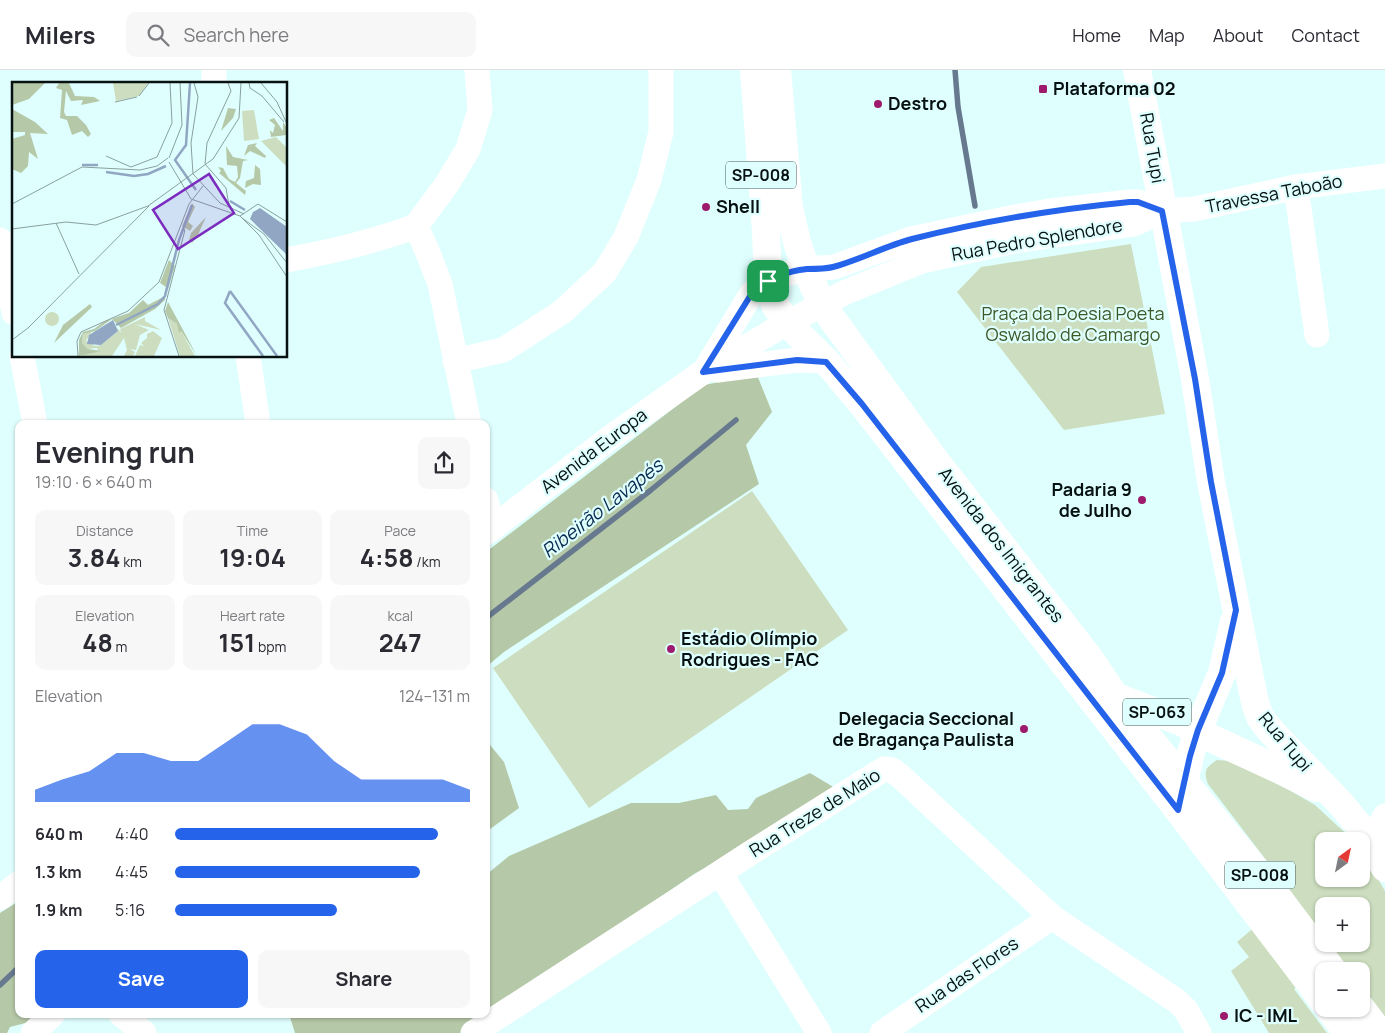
<!DOCTYPE html>
<html lang="en">
<head>
<meta charset="utf-8">
<style>
  :root { --surface:#fff; --page:#f7f7f7; --text:#2b2b33; --muted:#7c7c81; --line:#e1e1e2; --accent:#2563eb }
  body { margin:0; font-family:Manrope,sans-serif; background:var(--page); color:var(--text); height:100vh; display:flex; flex-direction:column; font-size:19px; white-space:nowrap }
  * { box-sizing:border-box; margin:0 }
  p { font-size:16px; color:var(--muted) }
  .icon { flex:none; width:28px; height:28px; fill:none; stroke:currentColor; stroke-width:2; stroke-linecap:round; stroke-linejoin:round }
  .map { position:relative; flex:1; overflow:hidden }
  .details { position:absolute; left:15px; top:350px; width:475px; height:598px; display:flex; flex-direction:column; background:var(--surface); border-radius:10px; box-shadow:0 1px 4px #0004 }
  .details>* { flex:none }
  .needle { width:32px; rotate:33deg }
  .buttons { position:absolute; left:1315px; top:762px; display:grid; gap:10px }
  .buttons a { display:grid; place-items:center; width:55px; height:55px; border-radius:10px; background:var(--surface); box-shadow:0 1px 4px #0004; font-size:25px }
  .pin { position:absolute; display:grid; place-items:center; width:42px; height:42px; color:#fff; margin:-21px; border-radius:10px; box-shadow:0 2px 8px #0006 }
  .round { display:grid; place-items:center; flex:none; width:52px; height:52px; border-radius:10px; background:var(--page) }
  .head { display:flex; align-items:center; justify-content:space-between; height:85px; padding:0 20px }
  h1 { font-size:28px; font-weight:700; line-height:38px }
  .figures { display:grid; grid-template-columns:repeat(3,1fr); gap:8px; height:85px; padding:5px 20px }
  .figures div { display:grid; align-content:center; border-radius:10px; background:var(--page); text-align:center }
  .figures b { font-size:25px; font-weight:700 }
  .figures small { font-size:14px; font-weight:400 }
  .figures p { font-size:14px }
  .chart { height:140px; padding:10px 20px }
  .chart p { display:flex; justify-content:space-between }
  .chart svg { width:100%; height:90px; margin-top:5px; fill:var(--accent); opacity:.7 }
  .primary-button { display:flex; gap:10px; margin-top:auto; padding:10px 20px }
  .primary-button a { flex:1; height:58px; border-radius:10px; background:var(--accent); color:#fff; font-size:20px; font-weight:700; line-height:58px; text-align:center }
  .primary-button a+a { background:var(--page); color:var(--text) }
  ul { padding:0 20px; list-style:none; font-size:16px }
  li { display:grid; grid-template-columns:80px 60px 1fr; align-items:center; height:38px }
  li i { height:12px; border-radius:6px; background:var(--accent) }
  header { display:flex; align-items:center; gap:30px; box-sizing:border-box; height:70px; padding:0 25px; background:var(--surface); border-bottom:1px solid var(--line) }
  header strong { font-size:24px }
  nav { display:flex; gap:28px; margin-inline-start:auto; font-size:18px }
  .search { width:350px; height:45px; background:var(--page); display:flex; align-items:center; gap:12px; box-sizing:border-box; padding:0 18px; border-radius:10px; color:var(--muted); font-size:19px }
  .map>svg:first-child { display:block }
  .green { fill:#ccdebf }
  .forest { fill:#b5c8a7 }
  .lines { fill:none; stroke-linecap:round; stroke-linejoin:round }
  .stream { stroke:#67798e; stroke-width:5.5 }
  .minor { stroke:#fff; stroke-width:25 }
  .major { stroke:#fff; stroke-width:28 }
  .route-casing { stroke:#fff; stroke-width:10 }
  .route { stroke:#2563eb; stroke-width:6 }
  .poi-dot { fill:#9d1a6c; stroke:#dffffe; stroke-width:2 }
  .labels { text-anchor:middle; stroke-width:4.5; stroke-linejoin:round; paint-order:stroke }
  .shield { fill:#dffffe; stroke:#485858; stroke-width:1 }
  .shield-label { font-size:16px; font-weight:bold; fill:#071111 }
  .poi-label { font-size:18px; font-weight:bold; fill:#071111; stroke:#dffffe; text-anchor:start }
  .street-label { font-size:18px; fill:#071111; stroke:#dffffe }
  .park-label { font-size:18px; fill:#3d5727; stroke:#dffffe }
  .water-label { font-size:19px; font-style:italic; fill:#0a2950; stroke:#dffffe }
  .inset-river { fill:none; stroke:#90a6c3; stroke-width:2.5 }
  .inset-road { fill:none; stroke:#89a09f; stroke-width:1 }
  .view { fill:#7b2cbf; fill-opacity:0.15; stroke:#7b2cbf; stroke-width:2.5 }
  .inset-edge { fill:none; stroke:#071111; stroke-width:2.5 }
</style>
</head>
<body>
<header>
<strong>Milers</strong>
<div class="search"><svg class="icon" aria-label="search" viewBox="0 0 24 24"><circle cx="10" cy="10" r="6"/><path d="M15 15l6 6"/></svg>Search here</div>
<nav><a>Home</a><a>Map</a><a>About</a><a>Contact</a></nav>
</header>
<div class="map">
<svg width="1385" height="963" viewBox="0 0 1385 963">
  <rect width="100%" height="100%" fill="#dffffe"/>
  <path class="green" d="M1131 174 1165 344 1064 360 957 222 981 197Z
    M752 421 848 560 589 738 493 598Z
    M1217 690 1230 691 1246 695 1315 735 1354 771H1324V809H1361V780L1385 821V947L1361 916V901H1350L1329 874H1361V836H1324V866L1208 714C1203 701 1206 697 1217 690Z
    M1257 855 1304 911 1294 919 1327 963H1269L1231 901 1249 887 1237 872Z"/>
  <path class="forest" d="M757 305 772 342 746 375 759 414 504 582 486 597V482L704 315Z
    M486 670 504 692 519 738 486 762Z
    M810 703 840 721 795 749 694 804 464 963H295L289 944H486V805L509 786 631 733H679L716 725 728 740 748 739 756 728Z
    M19 831V944H60L10 957 7 963H0V843Z"/>
  <g class="lines">
    <path class="stream" d="M955 0 958 37 975 136
      M486 548 651 420 736 350
      M0 915 19 897"/>
    <path class="minor" d="M214 0V14
      M1296 117 1317 265
      M416 156 428 183 440 214 469 354
      M416 156 447 114 468 79 480 40 477 0
      M0 170 14 243
      M286 190C331 182 373 172 416 156
      M22 286 35 354
      M248 286 258 354
      M455 291 503 280 562 242 605 202 626 167 649 110 661 62V0
      M705 300 752 223 761 215 779 206 806 199 834 197 911 169 1015 147 1050 141 1130 132H1138L1162 141
      M718 300 797 290 826 291
      M486 430 493 458
      M486 463 611 367 703 302 787 253 846 222 922 191 1019 170 1134 154 1162 141 1194 139 1296 117 1385 106
      M1371 773 1385 746
      M720 803 819 963
      M0 828 19 813
      M121 944 144 963
      M33 963 53 944
      M473 963 749 784 884 699 892 700 899 705 1052 847 1177 931 1186 940 1199 963
      M882 963 1052 847"/>
    <path class="major" d="M754 0 766 161 768 211 775 235 787 253 826 291 862 334 1178 740 1324 932
      M777 0 789 138 797 172 806 199 822 235 935 390 1087 585 1115 626 1276 825 1333 901
      M1137 0 1195 309 1211 412 1255 633 1260 647 1269 659 1342 735 1359 756 1385 798
      M1117 627 1181 652 1215 670 1282 701 1316 718
      M1182 722 1190 686 1198 660 1222 603 1234 551
      M1361 938 1380 963
      M1329 939 1348 963"/>
  </g>
  <g class="lines">
    <g class="route-casing">
      <path id="route" d="M1130 132H1138L1162 141 1195 309 1211 412 1236 540 1222 603 1198 660 1190 686 1178 740 862 334 826 292 797 290 703 302 752 223C765 209 788 201 807 199 816 199 825 199 833 197 860 190 885 176 912 169 984 151 1057 139 1130 132Z"/>
    </g>
    <use href="#route" class="route"/>
  </g>
  <g class="poi-dot">
    <rect x="1038" y="14" width="10" height="10" rx="2.5"/>
    <circle cx="878" cy="34" r="5"/>
    <circle cx="706" cy="137" r="5"/>
    <circle cx="1142" cy="430" r="5"/>
    <circle cx="671" cy="579" r="5"/>
    <circle cx="1024" cy="659" r="5"/>
    <circle cx="1224" cy="946" r="5"/>
  </g>
  <g class="labels">
    <g class="shield">
      <rect x="726" y="91.5" width="70" height="27" rx="4"/>
      <rect x="1123" y="628.5" width="68" height="27" rx="4"/>
      <rect x="1225" y="791.5" width="70" height="27" rx="4"/>
    </g>
    <g class="shield-label">
      <text x="761" y="111">SP-008</text>
      <text x="1157" y="648">SP-063</text>
      <text x="1260" y="811">SP-008</text>
    </g>
    <g class="poi-label">
      <text x="1053" y="25">Plataforma 02</text>
      <text x="888" y="40">Destro</text>
      <text x="716" y="143">Shell</text>
      <text x="1132" y="426" text-anchor="end">Padaria 9<tspan x="1132" dy="21">de Julho</tspan></text>
      <text x="681" y="575">Estádio Olímpio<tspan x="681" dy="21">Rodrigues - FAC</tspan></text>
      <text x="1014" y="655" text-anchor="end">Delegacia Seccional<tspan x="1014" dy="21">de Bragança Paulista</tspan></text>
      <text x="1234" y="952">IC - IML</text>
    </g>
    <g class="street-label">
      <text transform="translate(1152 78) rotate(80)" y="6">Rua Tupi</text>
      <text transform="translate(1274 124) rotate(-11)" y="6">Travessa Taboão</text>
      <text transform="translate(1037 170) rotate(-10)" y="6">Rua Pedro Splendore</text>
      <text transform="translate(594 381) rotate(-37)" y="6">Avenida Europa</text>
      <text transform="translate(1001 475) rotate(52)" y="6">Avenida dos Imigrantes</text>
      <text transform="translate(1285 672) rotate(50)" y="6">Rua Tupi</text>
      <text transform="translate(815 743) rotate(-32)" y="6">Rua Treze de Maio</text>
      <text transform="translate(967 905) rotate(-34)" y="6">Rua das Flores</text>
    </g>
    <g class="park-label">
      <text x="1073" y="250">Praça da Poesia Poeta<tspan x="1073" dy="21">Oswaldo de Camargo</tspan></text>
    </g>
    <g class="water-label">
      <text transform="translate(602 438) rotate(-38)" y="7">Ribeirão Lavapés</text>
    </g>
  </g>
  <g transform="translate(12 12)">
    <rect width="275" height="275" fill="#dffffe"/>
    <path d="M101 1H136L127 14 104 19ZM242 28 247 57 232 59 230 29ZM264 55 275 66V85L249 59ZM33 237a7 7 0 1 1 14 0a7 7 0 1 1-14 0ZM133 235V239L149 248 123 242 137 248 128 253 124 268 118 267 123 270 121 274H112L115 268 112 256 100 274H70L73 270H86L85 266 76 267 70 261 71 252 80 249 74 259 83 264 89 263 106 249 105 245 109 251 108 247ZM156 236 165 242 183 274H168ZM141 249 150 256 142 274H123L128 263 132 264 129 261 135 256V252Z" fill="#ccdebf"/>
    <path d="M0 1H33L17 17 0 23ZM47 1H57L63 14 82 15 88 19 69 23 71 18 59 19 54 9 52 30 54 34H65L74 43 79 52 76 55 70 49 60 53 55 38 48 36 50 8 44 6ZM216 26 224 27 221 36 209 49ZM0 27 23 40 36 52 18 51 26 77 17 70 16 84 9 91 0 87V57L13 53V50H0ZM262 36 271 49V40L275 46 274 53 259 55 258 48 261 51 263 43 257 38ZM245 61 243 64 254 74 253 76 238 69 232 74 236 63ZM214 64 221 75 236 78 231 79 228 96 224 101 234 109 233 113 207 91 209 89 206 85 211 86 217 97 223 100 226 95 225 84 215 83ZM243 83 248 87 249 103 241 102 233 106 234 99 242 96ZM180 121 183 125 176 140 181 144 178 149 170 144ZM194 135 185 155 180 161 177 158 179 151ZM157 178 163 184 156 207 152 212 154 205 148 201ZM153 214V218L143 227 109 246 100 237 83 249 71 252 70 261 76 267 89 269 67 274V258L71 250 82 247 93 239 117 231 131 218 136 223ZM156 220 185 274 169 249 167 251 165 242 156 236 153 229ZM78 222 80 225 42 261 51 243Z" fill="#b5c8a7"/>
    <path d="M248 126 275 145V173L238 137 241 130ZM101 238 106 249 89 263 75 262 77 253Z" fill="#90a6c3"/>
    <path class="inset-river" d="M178 1 174 63 163 78 184 108M70 83H86M94 90 122 94 136 92 154 84M218 119 233 128M218 209 213 221 251 274M218 209 265 274M104 243 146 222 153 214 167 158 180 123"/>
    <path class="inset-road" d="M182 1 186 15 179 61 181 92 208 121 232 132M216 1 219 9 195 61 193 82 214 106 217 123M237 1 238 6 250 14 272 40M249 1 265 20 275 42M127 14 137 1M103 20 125 15M94 74 119 85 145 75 160 41 158 1M157 76 170 43 168 1M157 80 179 117 228 134 246 122 275 140M0 122 70 85 128 88 145 84 156 76M228 134 247 153 275 195M230 136 252 152 275 181M44 141 67 192M0 147 54 140 84 143 136 124 201 77 227 36 229 1M152 228 173 148 171 147M152 228 167 274M0 258 16 246 137 124M66 274 65 259 69 250 116 229 147 200 177 122 191 104"/>
    <path class="view" d="M197 92 222 131 166 167 141 128Z"/>
    <rect width="275" height="275" class="inset-edge"/>
  </g>
</svg>
<div class="buttons">
<a><svg class="needle" viewBox="-14 -14 28 28"><path d="M0-13l5 13h-10z" fill="#e53935"/><path d="M0 13l5-13h-10z" fill="#7c7c81"/></svg></a>
<a>+</a>
<a>−</a>
</div>
<div class="pin" style="left:768px;top:211px;background:#1e9e55"><svg class="icon" aria-label="arrive" viewBox="0 0 24 24"><path d="M6 21V4h12l-3 4 3 4H6"/></svg></div>
<section class="details">
<div class="head"><div><h1>Evening run</h1><p>19:10 · 6 × 640 m</p></div><a class="round"><svg class="icon" aria-label="share" viewBox="0 0 24 24"><path d="M12 15V3M7 8l5-5 5 5M5 13v7h14v-7"/></svg></a></div>
<div class="figures">
<div><p>Distance</p><b>3.84<small> km</small></b></div>
<div><p>Time</p><b>19:04</b></div>
<div><p>Pace</p><b>4:58<small> /km</small></b></div>
</div>
<div class="figures">
<div><p>Elevation</p><b>48<small> m</small></b></div>
<div><p>Heart rate</p><b>151<small> bpm</small></b></div>
<div><p>kcal</p><b>247</b></div>
</div>
<div class="chart"><p><span>Elevation</span>124–131 m</p>
<svg viewBox="0 0 160 44" preserveAspectRatio="none"><path d="M0 44V38L10 33L20 29L30 20L40 20L50 24L60 24L70 15L80 6L90 6L100 11L110 24L120 33L130 33L140 33L150 33L160 38V44z"/></svg>
</div>
<ul>
<li><b>640 m</b>4:40<i style="width:89%"></i></li>
<li><b>1.3 km</b>4:45<i style="width:83%"></i></li>
<li><b>1.9 km</b>5:16<i style="width:55%"></i></li>
</ul>
<div class="primary-button"><a>Save</a><a>Share</a></div>
</section>
</div>
</body>
</html>
